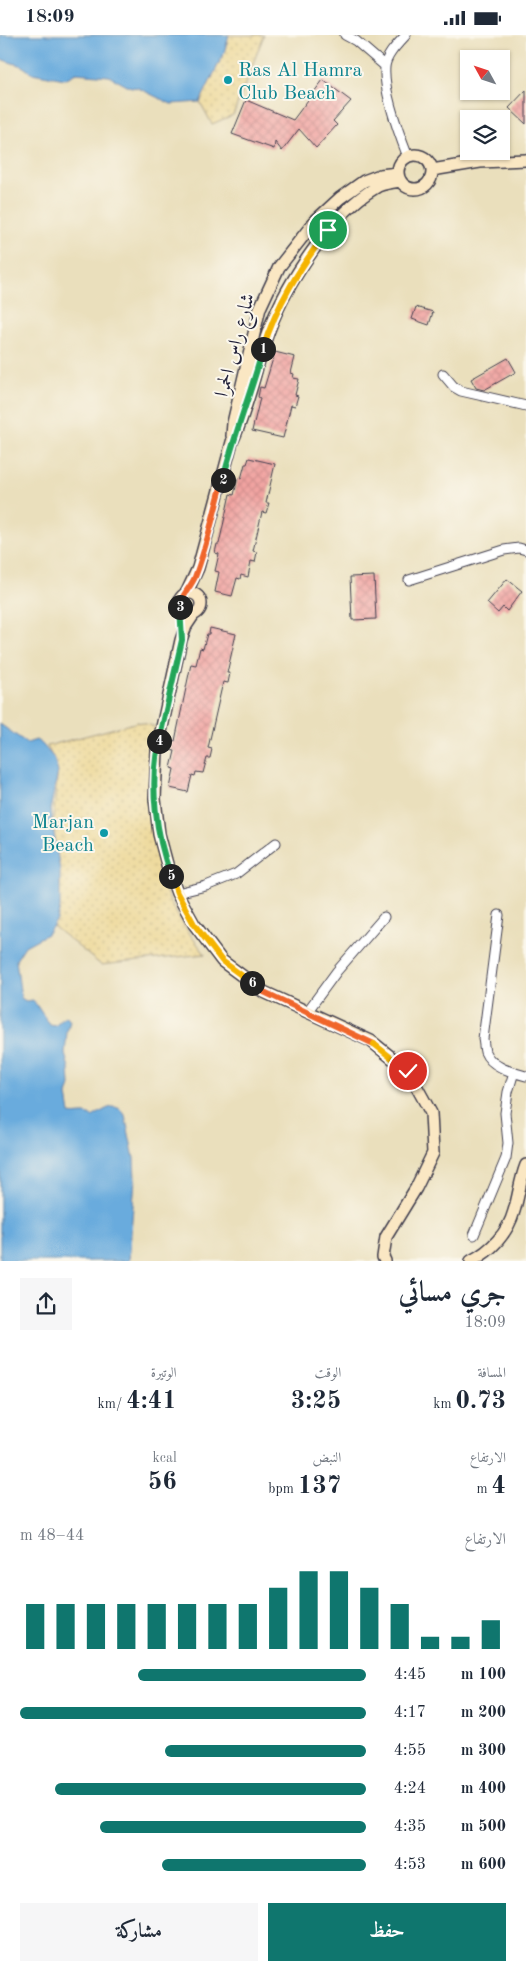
<!DOCTYPE html>
<html lang="ar">
<head>
<meta charset="utf-8">
<style>
  :root { --surface:#fff; --page:#f6f6f7; --text:#1f2937; --muted:#747a83; --accent:#0f766e }
  body { margin:0; font-family:"Old Standard TT",Amiri,serif; background:var(--page); color:var(--text); direction:rtl; height:100vh; display:flex; flex-direction:column; font-size:19px; white-space:nowrap }
  * { box-sizing:border-box; margin:0 }
  p { font-size:16px; color:var(--muted) }
  .icon { flex:none; width:28px; height:28px; fill:none; stroke:currentColor; stroke-width:2; stroke-linecap:round; stroke-linejoin:round }
  .map { position:relative; height:1226px; overflow:hidden; direction:ltr }
  .panel { display:flex; flex-direction:column; background:var(--surface); flex:1 }
  .panel>* { flex:none }
  .needle { width:32px; rotate:310deg }
  .fabs { position:absolute; left:460px; top:15px; display:grid; gap:10px }
  .fabs a { display:grid; place-items:center; width:50px; height:50px; border-radius:0px; background:var(--surface); box-shadow:0 1px 4px #0004; font-size:25px }
  .pin { position:absolute; display:grid; place-items:center; width:42px; height:42px; color:#fff; margin:-21px; border:2px solid #fff; border-radius:50%; box-shadow:0 1px 5px #0007 }
  .km { position:absolute; width:25px; height:25px; margin:-12px; border-radius:50%; background:#222; color:#fff; font-size:14px; line-height:25px; text-align:center }
  .round { display:grid; place-items:center; flex:none; width:52px; height:52px; border-radius:0px; background:var(--page) }
  .overview { display:flex; align-items:center; justify-content:space-between; height:85px; padding:0 20px }
  h1 { font-size:28px; font-weight:700; line-height:38px }
  .metrics { display:grid; grid-template-columns:repeat(3,1fr); gap:8px; height:85px; padding:5px 20px }
  .metrics div { display:grid; align-content:center }
  .metrics b { font-size:25px; font-weight:700 }
  .metrics small { font-size:14px; font-weight:400 }
  .metrics p { font-size:14px }
  .chart { height:140px; padding:10px 20px }
  .chart p { display:flex; justify-content:space-between }
  .chart svg { width:100%; height:90px; margin-top:5px; stroke:var(--accent); stroke-width:6 }
  .action { display:flex; gap:10px; margin-top:auto; padding:10px 20px }
  .action a { flex:1; height:58px; border-radius:0px; background:var(--accent); color:#fff; font-size:20px; font-weight:700; line-height:58px; text-align:center }
  .action a+a { background:var(--page); color:var(--text) }
  ul { padding:0 20px; list-style:none; font-size:16px }
  li { display:grid; grid-template-columns:80px 60px 1fr; align-items:center; height:38px }
  li i { height:12px; border-radius:6px; background:var(--accent) }
  .status { display:flex; justify-content:space-between; align-items:center; height:35px; padding:0 25px; background:var(--surface); direction:ltr }
  .status svg { height:14px; fill:currentColor }
  .map>svg:first-child { display:block }
  .sand { fill:url(#sand-dots); stroke:#887e6c }
  .water { fill:#69abdd; stroke:#46668c }
  .building { fill:url(#building-cross-hatch) }
  .lines { fill:none; stroke-linecap:round; stroke-linejoin:round }
  .street-casing { stroke:#403e4e; stroke-width:11 }
  .secondary-casing { stroke:#403e4e; stroke-width:14 }
  .street { stroke:#fff; stroke-width:9 }
  .secondary { stroke:#fae7c3; stroke-width:11 }
  .split-1-casing { stroke:#fff; stroke-width:10 }
  .split-2-casing { stroke:#fff; stroke-width:10 }
  .split-3-casing { stroke:#fff; stroke-width:10 }
  .split-4-casing { stroke:#fff; stroke-width:10 }
  .split-5-casing { stroke:#fff; stroke-width:10 }
  .split-6-casing { stroke:#fff; stroke-width:10 }
  .split-7-casing { stroke:#fff; stroke-width:10 }
  .split-8-casing { stroke:#fff; stroke-width:10 }
  .split-1 { stroke:#f5b400; stroke-width:6 }
  .split-2 { stroke:#22a559; stroke-width:6 }
  .split-3 { stroke:#f0652b; stroke-width:6 }
  .split-4 { stroke:#22a559; stroke-width:6 }
  .split-5 { stroke:#22a559; stroke-width:6 }
  .split-6 { stroke:#f5b400; stroke-width:6 }
  .split-7 { stroke:#f0652b; stroke-width:6 }
  .split-8 { stroke:#f5b400; stroke-width:6 }
  .culture-dot { fill:#0f9aa8; stroke:#fbf7ec; stroke-width:2 }
  .labels { text-anchor:middle; stroke-width:4; stroke-linejoin:round; paint-order:stroke }
  .culture-label { font-size:20px; fill:#0d838f; stroke:#fbf7ec; text-anchor:start }
  .street-label { font-size:20px; fill:#22223b; stroke:#fbf7ec }
</style>
</head>
<body>
<div class="status"><b>18:09</b><svg viewBox="0 0 49 12"><path d="M0 12V9h3v3zM5 12V6h3v6zM10 12V3h3v9zM15 12V0h3v12zM26 1h20v11H26zM47 4h2v5h-2z"/></svg></div>
<div class="map">
<svg width="526" height="1226" viewBox="0 0 526 1226">
  <defs>
    <pattern id="sand-dots" width="8" height="8" patternUnits="userSpaceOnUse" patternTransform="scale(1.25)"><rect width="8" height="8" fill="#eeda9e"/><path d="M2 2h.1M6 6h.1" fill="none" stroke="#ccbb89" stroke-width="1.8" stroke-linecap="round"/></pattern>
    <pattern id="building-cross-hatch" width="8" height="8" patternUnits="userSpaceOnUse" patternTransform="scale(1.25)"><rect width="8" height="8" fill="#f1a3a0"/><path d="M0 0l8 8M0 8l8-8" fill="none" stroke="#ce8c8b"/></pattern>
  </defs>
  <rect width="100%" height="100%" fill="#fbf7ec"/>
  <filter id="ink" filterUnits="userSpaceOnUse"><feTurbulence type="fractalNoise" baseFrequency=".02" numOctaves="2"/><feDisplacementMap in="SourceGraphic" scale="10" xChannelSelector="R" yChannelSelector="G"/><feConvolveMatrix kernelMatrix="1 2 1 2 8 2 1 2 1" color-interpolation-filters="sRGB"/></filter>
  <filter id="wash" filterUnits="userSpaceOnUse"><feTurbulence type="fractalNoise" baseFrequency=".0096" numOctaves="4" result="noise"/><feDisplacementMap in="SourceGraphic" scale="20" xChannelSelector="R" yChannelSelector="G"/><feGaussianBlur stdDeviation="1.12" result="paint"/><feColorMatrix in="noise" values="0 0 0 0 0 0 0 0 0 0 0 0 0 0 0 0 0 1.4 0 .05"/><feComposite in="paint" operator="in"/></filter>
  <g filter="url(#wash)">
    <rect width="100%" height="100%" fill="#eadfbc"/>
    <path class="sand" d="M228 0H264L233 80 212 89 200 67 221 24Z
      M138 687 161 693C158 716 153 739 152 762 151 781 156 828 162 846 170 873 188 897 205 919L101 930 53 891 60 850 53 786 57 743 55 727 47 711Z"/>
    <path class="water" d="M0 0H229L224 18 200 67 171 69 138 53 127 51 109 41 76 38 65 44 32 38 22 31 0 24Z
      M0 689 27 708 36 705 42 709 54 723 58 737 50 775 60 835V873L57 885 47 899 25 911 16 925 21 963 26 966 33 965 50 990 55 991 66 981 70 986 67 997 65 1019 69 1033 70 1050 67 1060 70 1079C78 1081 85 1076 92 1082 104 1076 115 1064 125 1080L134 1123 135 1144 129 1226H0Z"/>
    <g id="blocks">
      <path class="building" d="M323 45 351 66 333 86 337 90 316 113 299 94 282 116 275 107 274 114 232 99 246 65 293 85Z
        M526 55V89L509 73Z
        M416 272 433 277 429 290 412 284Z
        M275 317 295 322 291 338 294 339 293 343 299 344 295 360 298 361 295 371 291 370 283 403 252 396 260 363 258 362 260 352 264 353Z
        M508 323 516 337 484 355 476 353 471 344Z
        M249 423 275 429 266 468H269L266 478 262 477 253 516 257 517 255 527 251 526 248 542 241 540 240 544 237 543 232 561 215 557 219 537 215 536 219 519 215 518 217 509H219L230 459 234 460 238 443 241 444 245 429H247Z
        M374 541 376 584 352 585 350 542Z
        M507 544 522 556 507 576 503 572 498 578 487 568Z
        M210 593 236 599 227 638H230L228 648 223 647 208 713 212 714 210 723H207L203 738 196 737 195 741 192 740 188 757 170 753 174 734 171 733 175 716 170 715 172 705 175 706 191 629 196 630 200 613 203 614 207 599H209Z"/>
    </g>
  </g>
  <g filter="url(#ink)">
    <use href="#blocks" fill-opacity="0" stroke="#403e4e" stroke-width="1"/>
    <g class="lines">
      <g class="street-casing">
        <path id="street" d="M345 0 356 6 385 31
          M406 0C398 9 386 20 385 32 383 57 399 99 408 122
          M443 339 454 352 461 356 526 371
          M409 545 504 515 519 513 526 515
          M177 858 206 851 236 839 276 808
          M499 880 483 1004C484 1008 484 1013 485 1017 491 1032 512 1037 526 1041
          M307 977 337 936 384 882
          M474 1200 506 1123 508 1108 505 1078 508 1057 514 1037"/>
      </g>
      <g class="secondary-casing">
        <path id="secondary" d="M398 137a17 17 0 1 1 34 0a17 17 0 1 1-34 0Z
          M432 135 480 127 526 125
          M232 401 233 388 260 273 279 232 315 186 340 163 364 146 380 140 398 138
          M179 569a11 11 0 1 1 22 0a11 11 0 1 1-22 0Z
          M186 559 198 533 232 407C249 371 255 332 269 295 286 249 332 178 375 153 382 148 392 148 400 146
          M194 579 186 591 181 605 157 715 155 764 159 799 168 833 177 858 194 889 222 926 264 957 371 1006 408 1036 431 1078 433 1118 416 1153 386 1202 383 1222 385 1226
          M471 1226C491 1216 508 1198 514 1176 519 1160 520 1145 526 1130"/>
      </g>
      <use href="#street" class="street"/>
      <use href="#secondary" class="secondary"/>
    </g>
  </g>
  <g class="lines" filter="url(#ink)">
    <g class="split-1-casing">
      <path id="split-1" d="M263 314C276 270 301 231 328 195"/>
    </g>
    <g class="split-2-casing">
      <path id="split-2" d="M223 445C234 400 251 358 263 314"/>
    </g>
    <g class="split-3-casing">
      <path id="split-3" d="M180 572C179 563 191 552 195 542 207 511 214 477 223 445"/>
    </g>
    <g class="split-4-casing">
      <path id="split-4" d="M159 706 182 605 180 572"/>
    </g>
    <g class="split-5-casing">
      <path id="split-5" d="M159 706C149 749 156 801 171 841"/>
    </g>
    <g class="split-6-casing">
      <path id="split-6" d="M171 841 177 858 194 889 222 926 252 948"/>
    </g>
    <g class="split-7-casing">
      <path id="split-7" d="M252 948 264 957 374 1009"/>
    </g>
    <g class="split-8-casing">
      <path id="split-8" d="M374 1009 408 1036"/>
    </g>
    <use href="#split-1" class="split-1"/>
    <use href="#split-2" class="split-2"/>
    <use href="#split-3" class="split-3"/>
    <use href="#split-4" class="split-4"/>
    <use href="#split-5" class="split-5"/>
    <use href="#split-6" class="split-6"/>
    <use href="#split-7" class="split-7"/>
    <use href="#split-8" class="split-8"/>
  </g>
  <g class="culture-dot">
    <circle cx="228" cy="45" r="5"/>
    <circle cx="104" cy="798" r="5"/>
  </g>
  <g class="labels">
    <g class="culture-label">
      <text x="238" y="41">Ras Al Hamra<tspan x="238" dy="23">Club Beach</tspan></text>
      <text x="94" y="793" text-anchor="end">Marjan<tspan x="94" dy="23">Beach</tspan></text>
    </g>
    <g class="street-label">
      <text transform="translate(234 310) rotate(-75)" y="7">شارع راس الحمرا</text>
    </g>
  </g>
</svg>
<div class="fabs">
<a><svg class="needle" viewBox="-14 -14 28 28"><path d="M0-13l5 13h-10z" fill="#e53935"/><path d="M0 13l5-13h-10z" fill="#747a83"/></svg></a>
<a><svg class="icon" aria-label="layers" viewBox="0 0 24 24"><path d="M12 4l9 5-9 5-9-5zM3 14l9 5 9-5"/></svg></a>
</div>
<div class="pin" style="left:328px;top:195px;background:#1e9e55"><svg class="icon" aria-label="arrive" viewBox="0 0 24 24"><path d="M6 21V4h12l-3 4 3 4H6"/></svg></div>
<div class="pin" style="left:408px;top:1036px;background:#d93025"><svg class="icon" aria-label="check" viewBox="0 0 24 24"><path d="M5 12l5 5 9-10"/></svg></div>
<b class="km" style="left:263px;top:314px">1</b>
<b class="km" style="left:223px;top:445px">2</b>
<b class="km" style="left:180px;top:572px">3</b>
<b class="km" style="left:159px;top:706px">4</b>
<b class="km" style="left:171px;top:841px">5</b>
<b class="km" style="left:252px;top:948px">6</b>
</div>
<section class="panel">
<div class="overview"><div><h1>جري مسائي</h1><p>18:09</p></div><a class="round"><svg class="icon" aria-label="share" viewBox="0 0 24 24"><path d="M12 15V3M7 8l5-5 5 5M5 13v7h14v-7"/></svg></a></div>
<div class="metrics">
<div><p>المسافة</p><b>0.73<small> km</small></b></div>
<div><p>الوقت</p><b>3:25</b></div>
<div><p>الوتيرة</p><b>4:41<small> /km</small></b></div>
</div>
<div class="metrics">
<div><p>الارتفاع</p><b>4<small> m</small></b></div>
<div><p>النبض</p><b>137<small> bpm</small></b></div>
<div><p>kcal</p><b>56</b></div>
</div>
<div class="chart"><p><span>الارتفاع</span>44–48 m</p>
<svg viewBox="0 0 160 44" preserveAspectRatio="none"><path d="M5 44V22M15 44V22M25 44V22M35 44V22M45 44V22M55 44V22M65 44V22M75 44V22M85 44V14M95 44V6M105 44V6M115 44V14M125 44V22M135 44V38M145 44V38M155 44V30"/></svg>
</div>
<ul>
<li><b>100 m</b>4:45<i style="width:66%"></i></li>
<li><b>200 m</b>4:17<i style="width:100%"></i></li>
<li><b>300 m</b>4:55<i style="width:58%"></i></li>
<li><b>400 m</b>4:24<i style="width:90%"></i></li>
<li><b>500 m</b>4:35<i style="width:77%"></i></li>
<li><b>600 m</b>4:53<i style="width:59%"></i></li>
</ul>
<div class="action"><a>حفظ</a><a>مشاركة</a></div>
</section>
</body>
</html>
